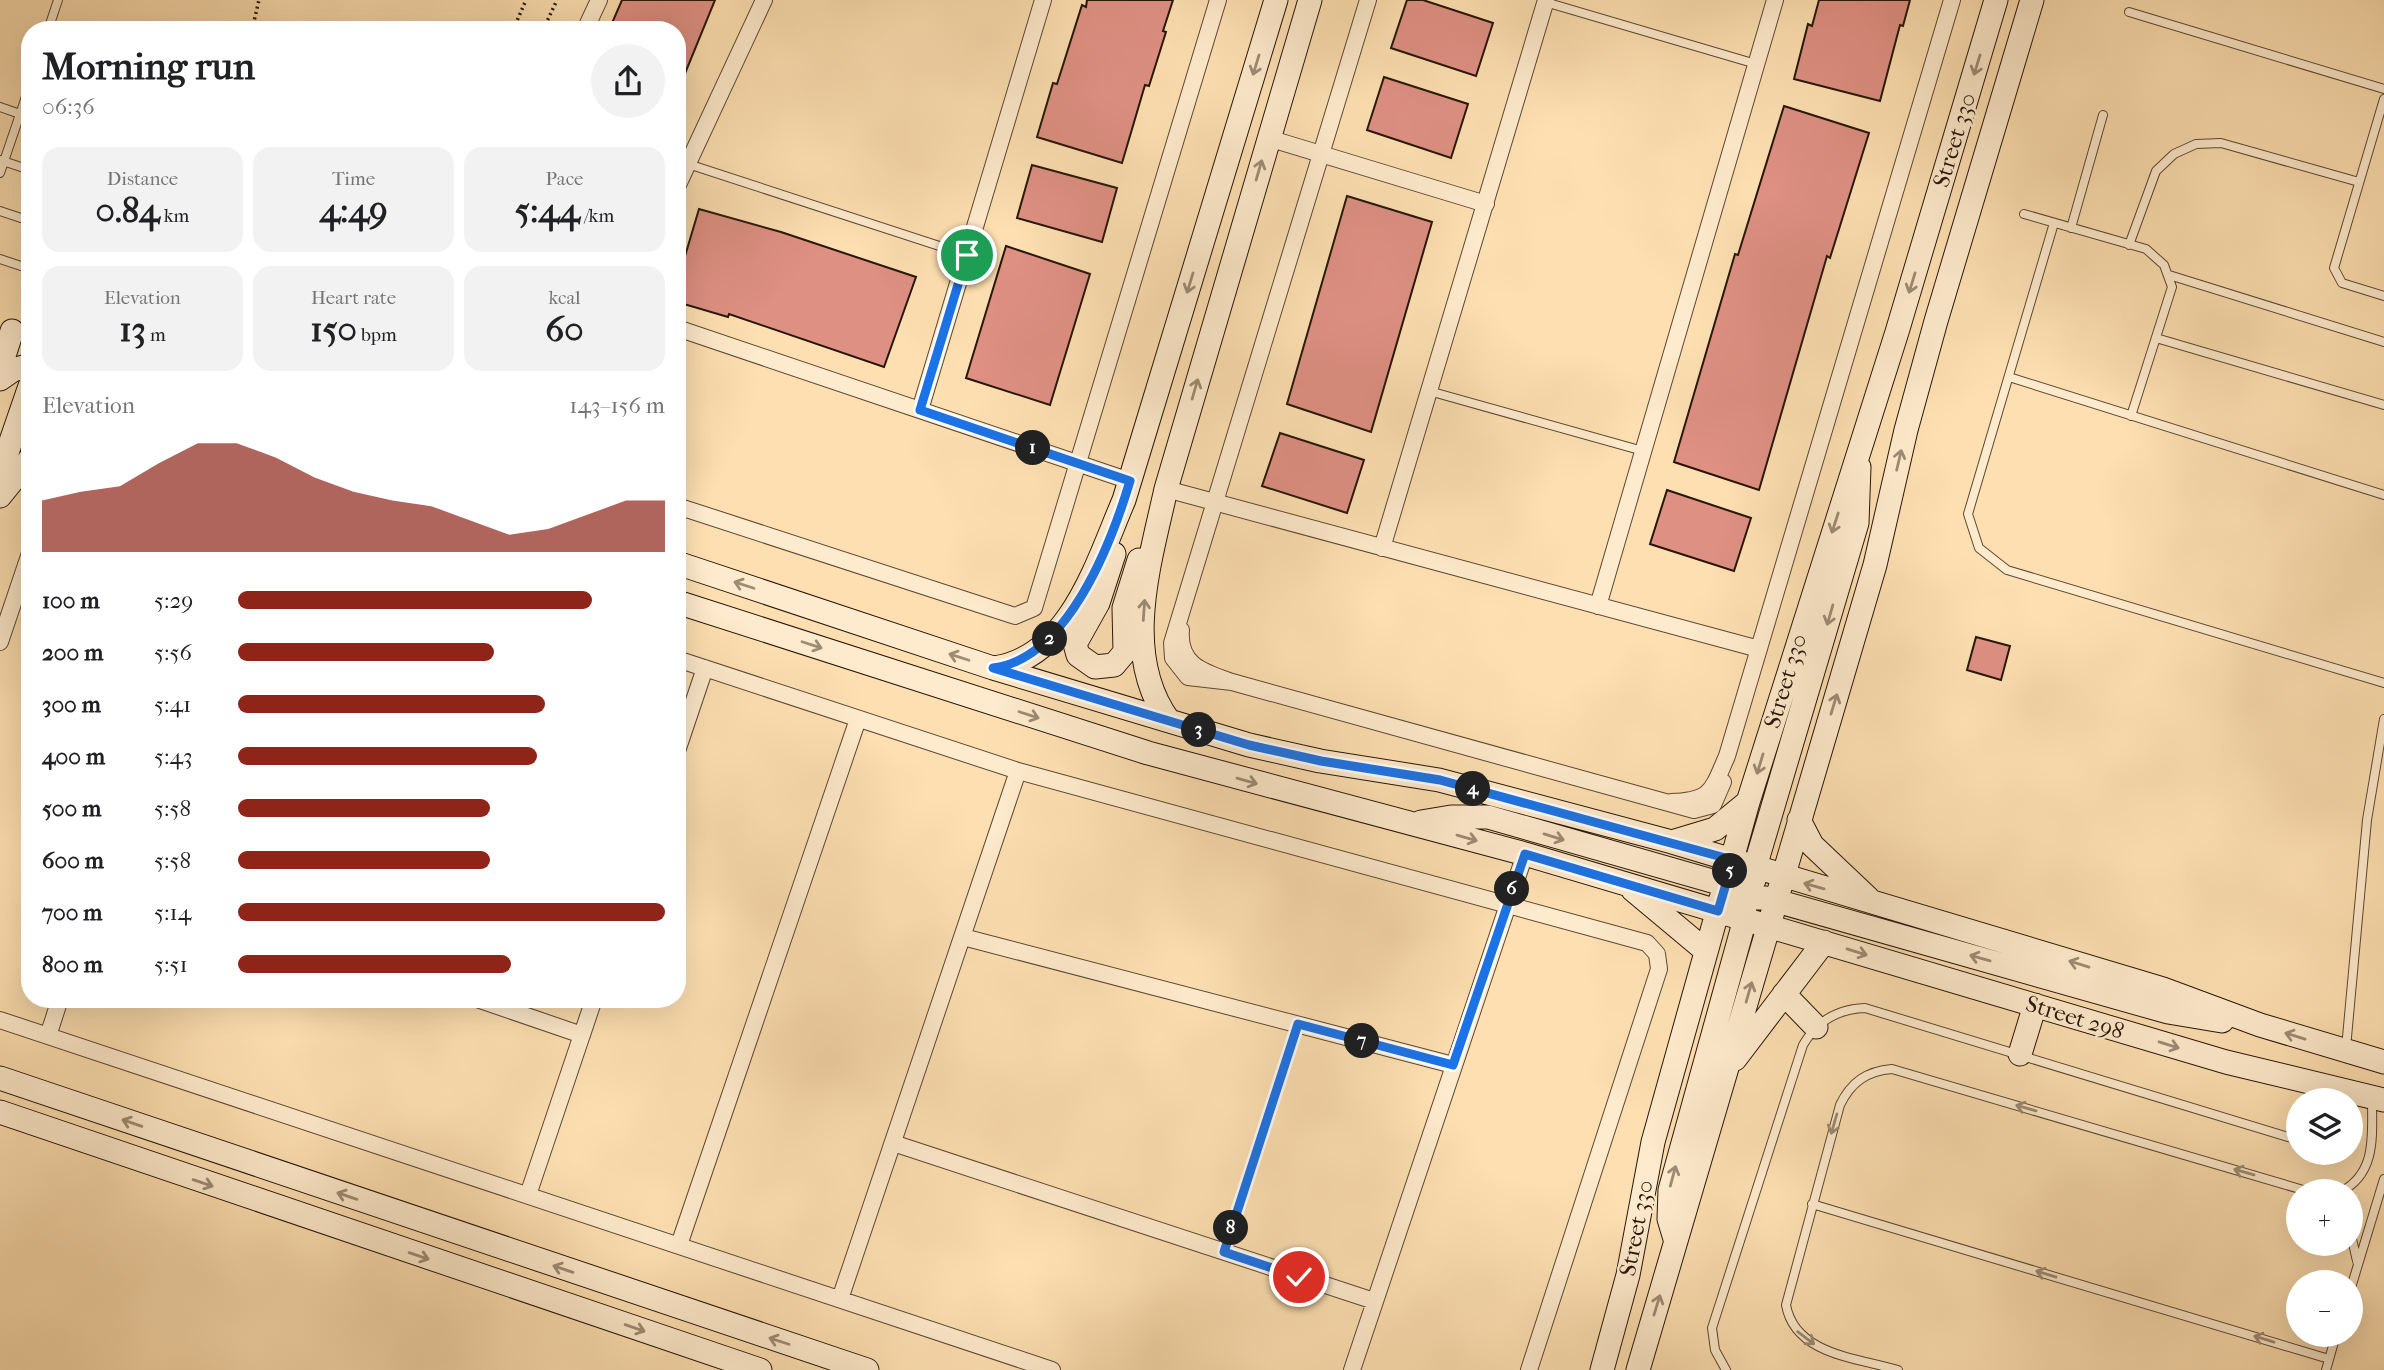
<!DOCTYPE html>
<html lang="en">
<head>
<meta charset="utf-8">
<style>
  :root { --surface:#fff; --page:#f2f2f2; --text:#202124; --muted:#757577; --accent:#8f2418 }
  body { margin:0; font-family:"IM FELL French Canon",serif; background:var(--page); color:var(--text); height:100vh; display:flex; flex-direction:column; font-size:26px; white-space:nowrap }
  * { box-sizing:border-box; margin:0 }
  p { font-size:23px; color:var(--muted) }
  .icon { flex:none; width:38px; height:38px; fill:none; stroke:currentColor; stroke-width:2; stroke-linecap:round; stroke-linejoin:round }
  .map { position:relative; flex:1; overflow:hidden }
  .side { position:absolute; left:21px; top:21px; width:665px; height:987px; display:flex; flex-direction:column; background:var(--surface); border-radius:28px; box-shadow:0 7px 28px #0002 }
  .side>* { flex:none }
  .tools { position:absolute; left:2286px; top:1088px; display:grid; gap:14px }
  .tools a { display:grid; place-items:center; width:77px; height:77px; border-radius:50%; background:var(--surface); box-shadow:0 7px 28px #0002; font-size:35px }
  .pin { position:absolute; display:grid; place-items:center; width:60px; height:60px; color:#fff; margin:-30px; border:4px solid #fff; border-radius:50%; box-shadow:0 2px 7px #0007 }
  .km { position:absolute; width:35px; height:35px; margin:-18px; border-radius:50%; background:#222; color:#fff; font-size:19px; line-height:35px; text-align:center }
  .round { display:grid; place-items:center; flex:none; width:74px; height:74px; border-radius:37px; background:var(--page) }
  .headline { display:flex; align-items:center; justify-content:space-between; height:119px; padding:0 21px }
  h1 { font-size:38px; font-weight:700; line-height:52px }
  .figures { display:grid; grid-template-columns:repeat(3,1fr); gap:10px; height:119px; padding:7px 21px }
  .figures div { display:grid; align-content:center; border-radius:18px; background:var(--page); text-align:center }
  .figures b { font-size:35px; font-weight:700 }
  .figures small { font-size:19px; font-weight:400 }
  .figures p { font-size:19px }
  .chart { height:196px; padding:14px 21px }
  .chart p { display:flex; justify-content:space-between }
  .chart svg { width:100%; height:126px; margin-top:7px; fill:var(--accent); opacity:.7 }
  ul { padding:0 21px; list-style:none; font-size:23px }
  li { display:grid; grid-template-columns:112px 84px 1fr; align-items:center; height:52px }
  li i { height:18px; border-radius:9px; background:var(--accent) }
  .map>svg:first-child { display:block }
  .building { fill:#de9083; stroke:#261608; stroke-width:2 }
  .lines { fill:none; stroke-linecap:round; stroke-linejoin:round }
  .lane-casing { stroke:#5c4832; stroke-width:10 }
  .street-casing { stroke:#5c4832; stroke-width:18 }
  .secondary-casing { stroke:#261608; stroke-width:25 }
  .path { stroke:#261608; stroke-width:3.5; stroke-dasharray:2 3.5; stroke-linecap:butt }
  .lane { stroke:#feeacc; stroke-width:8 }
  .street { stroke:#feeacc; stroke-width:16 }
  .secondary { stroke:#feeacc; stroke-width:23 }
  .oneway { stroke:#9d8b74 }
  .route-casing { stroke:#fff; stroke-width:14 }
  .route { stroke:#1a73e8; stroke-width:9 }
  .labels { text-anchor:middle; stroke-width:5; stroke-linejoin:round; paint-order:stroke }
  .street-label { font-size:23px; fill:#261608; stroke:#feeacc }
</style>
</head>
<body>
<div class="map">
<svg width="2384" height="1370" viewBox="0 0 2384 1370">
  <rect width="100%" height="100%" fill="#fddfb1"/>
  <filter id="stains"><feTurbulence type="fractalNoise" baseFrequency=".00286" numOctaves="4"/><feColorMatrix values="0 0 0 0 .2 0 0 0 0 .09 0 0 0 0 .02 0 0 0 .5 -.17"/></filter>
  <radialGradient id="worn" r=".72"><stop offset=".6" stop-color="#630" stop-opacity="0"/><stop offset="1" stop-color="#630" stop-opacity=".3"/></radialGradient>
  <path class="building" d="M622 0H715L677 93V30H609Z
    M1087 0H1173L1163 31 1166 32 1149 86 1145 85 1122 163 1037 137 1053 83 1057 84 1082 5 1086 7Z
    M1407 0H1423L1493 23 1476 76 1391 48Z
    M1819 0H1910L1903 26 1900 25 1880 101 1794 79 1808 24 1812 26Z
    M1384 77 1468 104 1451 158 1367 130Z
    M1784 106 1869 133 1830 258 1827 256 1759 490 1674 462 1735 254 1738 255Z
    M1032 165 1117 188 1102 242 1017 218Z
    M1347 196 1432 222 1371 432 1287 404Z
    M699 209 781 232 916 277 884 367 729 314 728 317 677 302V283Z
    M1006 246 1090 274 1050 405 966 378Z
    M1280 433 1364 460 1347 513 1262 486Z
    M1667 490 1751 518 1734 571 1650 544Z
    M1976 637 2010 646 2001 680 1967 670Z"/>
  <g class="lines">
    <g class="lane-casing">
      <path id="lane" d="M1545 2 1756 64
        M2129 12 2384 89
        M48 30 58 0
        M2384 99 2334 268 2342 283 2384 296
        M0 107 20 114
        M0 160 30 170
        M688 164 967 255
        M0 173 30 85
        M0 211 30 221
        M2024 214 2146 249 2164 265 2172 287 2131 416
        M2054 223 1968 514 1979 548 2007 570 2384 683
        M2071 228 2103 115
        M2129 245 2156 171 2174 154 2196 144 2221 143 2359 182
        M0 259 30 269
        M2169 275 2384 342
        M2156 338 2384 405
        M2009 377 2384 495
        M1429 391 1643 451
        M2346 1048 2367 820 2384 719
        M2340 1192C2377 1174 2372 1135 2372 1100
        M1812 1204 2329 1359
        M2350 1230 2357 1261
        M1224 1252 1298 1024
        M2350 1291 2384 1179
        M1726 1370 1715 1350 1712 1328 1803 1045C1817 1021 1837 1009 1865 1008L2298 1140
        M1898 1370C1858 1358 1795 1355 1786 1305L1840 1105C1851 1082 1867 1071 1892 1069L2310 1192
        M2326 1370 2336 1335"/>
    </g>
    <g class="street-casing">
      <path id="street" d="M585 30 599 0
        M1268 138 1486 204
        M677 187 764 0
        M677 328 1130 481
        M920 410 1043 0
        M1166 489 1759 649
        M677 506 1015 616 1034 608 1218 0
        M1382 548 1546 0
        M1598 606 1775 0
        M1181 630C1178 665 1203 672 1232 682L1694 810 1713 805 1723 782
        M0 642 30 553
        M677 659 1018 771 1647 943 1657 954 1659 969 1529 1370
        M1232 682 1188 677 1173 658 1172 643 1368 0
        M677 751 705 668
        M1671 802C1712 801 1712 790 1727 756L1952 0
        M963 937 1453 1065
        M477 999 582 1035
        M0 1020 1052 1370
        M48 1036 60 999
        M893 1143 1374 1301
        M528 1195 594 999
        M679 1245 858 719
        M840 1299 1018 771
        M1352 1370 1525 854"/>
    </g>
    <g class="secondary-casing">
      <path id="secondary" d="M0 368 12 331
        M0 379 13 370 30 365
        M0 473 30 386
        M0 496 30 459
        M1114 554 1098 603 1075 644 1078 655 1095 667 1114 665 1125 652 1124 608 1139 560
        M677 563 993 668 1249 745 1320 761 1439 780 1672 842 2163 989 2260 1025 2384 1062
        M677 602 1148 753 1525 854 2226 1062 2384 1100
        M994 668C1070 658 1098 560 1124 500L1276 0
        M1169 721C1120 654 1150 563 1166 489L1310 0
        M1799 820 1812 845 1868 898
        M1421 822 1451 817H1488L1740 889
        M1675 841 1715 829 1748 802
        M1754 880 1755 867 1857 523 1859 467
        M1633 890 1706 951
        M1718 911 1743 898H1766L2168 1012 2222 1021
        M1784 994 1816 1027
        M2020 1054 2035 1005
        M1735 1059 1824 942
        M0 1078 867 1370
        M0 1112 760 1370
        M1675 1239 1669 1219 1670 1190 1745 919 1744 903
        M1602 1370 1628 1275 1653 1142 1748 802 1897 332 1996 0
        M1638 1370 1875 565 1906 430 1936 321 2032 0"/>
    </g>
    <path class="path" d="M252 30 259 0
      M513 30 526 0
      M543 30 557 0"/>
    <use href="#lane" class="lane"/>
    <use href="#street" class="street"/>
    <use href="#secondary" class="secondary"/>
  </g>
  <defs><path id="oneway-shaft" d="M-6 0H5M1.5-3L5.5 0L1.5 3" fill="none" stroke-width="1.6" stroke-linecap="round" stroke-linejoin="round" transform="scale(1.75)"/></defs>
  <g class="oneway">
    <use href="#oneway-shaft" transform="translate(1256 65) rotate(107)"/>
    <use href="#oneway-shaft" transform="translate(1977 65) rotate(107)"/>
    <use href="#oneway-shaft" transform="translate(1259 170) rotate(-74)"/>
    <use href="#oneway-shaft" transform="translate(1190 283) rotate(107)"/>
    <use href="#oneway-shaft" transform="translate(1912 283) rotate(107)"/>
    <use href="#oneway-shaft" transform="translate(1195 389) rotate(-74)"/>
    <use href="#oneway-shaft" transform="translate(1899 460) rotate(-77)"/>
    <use href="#oneway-shaft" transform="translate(1835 523) rotate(108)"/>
    <use href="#oneway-shaft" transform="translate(744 585) rotate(-162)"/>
    <use href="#oneway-shaft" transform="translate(1144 610) rotate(-86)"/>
    <use href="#oneway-shaft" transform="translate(1830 615) rotate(106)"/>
    <use href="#oneway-shaft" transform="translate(812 645) rotate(18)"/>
    <use href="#oneway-shaft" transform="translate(959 657) rotate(-162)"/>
    <use href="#oneway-shaft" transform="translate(1834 704) rotate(-73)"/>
    <use href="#oneway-shaft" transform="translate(1029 715) rotate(18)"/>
    <use href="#oneway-shaft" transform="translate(1760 764) rotate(107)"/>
    <use href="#oneway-shaft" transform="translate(1247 781) rotate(16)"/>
    <use href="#oneway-shaft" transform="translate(1554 837) rotate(17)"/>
    <use href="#oneway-shaft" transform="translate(1467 838) rotate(16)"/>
    <use href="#oneway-shaft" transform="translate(1814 886) rotate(-164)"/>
    <use href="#oneway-shaft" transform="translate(1857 952) rotate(17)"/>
    <use href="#oneway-shaft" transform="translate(1980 958) rotate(-164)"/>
    <use href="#oneway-shaft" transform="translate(2079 964) rotate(-163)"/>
    <use href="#oneway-shaft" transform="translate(1749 992) rotate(-74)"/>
    <use href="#oneway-shaft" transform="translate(2295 1036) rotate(-163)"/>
    <use href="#oneway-shaft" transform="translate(2169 1045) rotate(17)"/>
    <use href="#oneway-shaft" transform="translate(2026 1108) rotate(-164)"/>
    <use href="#oneway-shaft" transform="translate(132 1123) rotate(-161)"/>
    <use href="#oneway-shaft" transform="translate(1834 1124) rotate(106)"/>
    <use href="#oneway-shaft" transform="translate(2244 1172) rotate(-164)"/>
    <use href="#oneway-shaft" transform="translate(1673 1176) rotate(-75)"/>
    <use href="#oneway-shaft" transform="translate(203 1183) rotate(19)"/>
    <use href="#oneway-shaft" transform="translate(347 1196) rotate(-161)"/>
    <use href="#oneway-shaft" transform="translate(419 1256) rotate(19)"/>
    <use href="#oneway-shaft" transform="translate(563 1269) rotate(-161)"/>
    <use href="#oneway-shaft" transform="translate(2046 1274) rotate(-163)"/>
    <use href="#oneway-shaft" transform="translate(1657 1305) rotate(-73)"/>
    <use href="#oneway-shaft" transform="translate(635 1328) rotate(19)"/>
    <use href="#oneway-shaft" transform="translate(1806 1338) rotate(37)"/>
    <use href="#oneway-shaft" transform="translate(2264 1339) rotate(-163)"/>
    <use href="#oneway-shaft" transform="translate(779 1341) rotate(-162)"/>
  </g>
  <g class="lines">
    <g class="route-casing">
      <path id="route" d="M967 255 920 410 1130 481C1111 544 1067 659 993 668L1249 745 1321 761 1440 780 1733 860 1718 911 1525 854 1453 1065 1298 1024 1224 1252 1299 1277"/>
    </g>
    <use href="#route" class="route"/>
  </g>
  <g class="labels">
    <g class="street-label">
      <text transform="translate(1954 140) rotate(-73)" y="8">Street 330</text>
      <text transform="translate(1785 681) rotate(-73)" y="8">Street 330</text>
      <text transform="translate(2075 1017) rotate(17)" y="8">Street 298</text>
      <text transform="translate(1636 1228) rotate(-79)" y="8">Street 330</text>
    </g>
  </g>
  <rect width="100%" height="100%" filter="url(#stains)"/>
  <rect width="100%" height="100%" fill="url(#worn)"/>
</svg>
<div class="tools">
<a><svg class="icon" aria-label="layers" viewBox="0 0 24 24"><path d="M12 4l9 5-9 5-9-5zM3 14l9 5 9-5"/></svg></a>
<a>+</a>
<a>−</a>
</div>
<div class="pin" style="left:967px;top:255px;background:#1e9e55"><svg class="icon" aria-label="arrive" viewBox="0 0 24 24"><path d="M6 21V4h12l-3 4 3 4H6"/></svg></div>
<div class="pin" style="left:1299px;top:1277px;background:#d93025"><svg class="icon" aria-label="check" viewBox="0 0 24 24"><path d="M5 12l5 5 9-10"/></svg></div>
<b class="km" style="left:1033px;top:448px">1</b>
<b class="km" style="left:1050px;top:639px">2</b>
<b class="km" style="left:1199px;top:730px">3</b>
<b class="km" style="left:1473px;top:789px">4</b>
<b class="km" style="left:1730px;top:871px">5</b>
<b class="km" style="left:1512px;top:889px">6</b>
<b class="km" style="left:1362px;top:1041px">7</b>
<b class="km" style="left:1231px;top:1228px">8</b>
<section class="side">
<div class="headline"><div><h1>Morning run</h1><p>06:36</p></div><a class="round"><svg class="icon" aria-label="share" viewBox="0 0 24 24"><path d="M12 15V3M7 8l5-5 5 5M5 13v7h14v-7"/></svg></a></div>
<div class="figures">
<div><p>Distance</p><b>0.84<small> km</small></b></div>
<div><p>Time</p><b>4:49</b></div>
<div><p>Pace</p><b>5:44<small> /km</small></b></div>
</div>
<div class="figures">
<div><p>Elevation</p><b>13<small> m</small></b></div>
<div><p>Heart rate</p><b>150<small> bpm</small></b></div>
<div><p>kcal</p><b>60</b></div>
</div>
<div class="chart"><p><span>Elevation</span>143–156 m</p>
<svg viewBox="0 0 160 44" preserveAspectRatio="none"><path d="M0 44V26L10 23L20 21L30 13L40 6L50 6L60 11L70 18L80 23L90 26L100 28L110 33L120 38L130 36L140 31L150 26L160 26V44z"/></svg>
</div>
<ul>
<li><b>100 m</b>5:29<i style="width:83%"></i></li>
<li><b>200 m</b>5:56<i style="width:60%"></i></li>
<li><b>300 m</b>5:41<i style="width:72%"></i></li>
<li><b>400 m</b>5:43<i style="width:70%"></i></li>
<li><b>500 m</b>5:58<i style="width:59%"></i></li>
<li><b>600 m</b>5:58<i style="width:59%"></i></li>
<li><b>700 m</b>5:14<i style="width:100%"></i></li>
<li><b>800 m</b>5:51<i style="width:64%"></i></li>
</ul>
</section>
</div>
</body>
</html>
